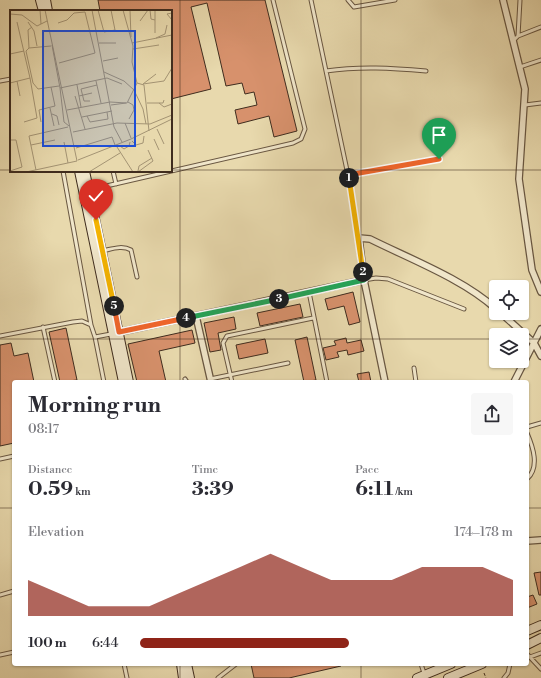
<!DOCTYPE html>
<html lang="en">
<head>
<meta charset="utf-8">
<style>
  :root { --surface:#fff; --page:#f7f7f7; --text:#2b2b33; --muted:#7c7c81; --accent:#8f2418 }
  body { margin:0; font-family:"Libre Bodoni",serif; background:var(--page); color:var(--text); height:100vh; display:flex; flex-direction:column; font-size:15px; white-space:nowrap }
  * { box-sizing:border-box; margin:0 }
  p { font-size:13px; color:var(--muted) }
  .icon { flex:none; width:22px; height:22px; fill:none; stroke:currentColor; stroke-width:2; stroke-linecap:round; stroke-linejoin:round }
  .map { position:relative; flex:1; overflow:hidden }
  .side { position:absolute; left:12px; top:380px; width:517px; height:286px; display:flex; flex-direction:column; background:var(--surface); border-radius:4px; box-shadow:0 1px 3px #0004 }
  .side>* { flex:none }
  .fabs { position:absolute; left:489px; top:280px; display:grid; gap:8px }
  .fabs a { display:grid; place-items:center; width:40px; height:40px; border-radius:4px; background:var(--surface); box-shadow:0 1px 3px #0004; font-size:20px }
  .pin { position:absolute; display:grid; place-items:center; width:34px; height:34px; color:#fff; margin:-41px -17px; border-radius:50% 50% 50% 0; rotate:-45deg; box-shadow:0 0 4px #0007 }
  .pin .icon { rotate:45deg }
  .km { position:absolute; width:20px; height:20px; margin:-10px; border-radius:50%; background:#222; color:#fff; font-size:11px; line-height:20px; text-align:center }
  .round { display:grid; place-items:center; flex:none; width:42px; height:42px; border-radius:4px; background:var(--page) }
  .head { display:flex; align-items:center; justify-content:space-between; height:68px; padding:0 16px }
  h1 { font-size:22px; font-weight:700; line-height:30px }
  .metrics { display:grid; grid-template-columns:repeat(3,1fr); gap:6px; height:68px; padding:4px 16px }
  .metrics div { display:grid; align-content:center }
  .metrics b { font-size:20px; font-weight:700 }
  .metrics small { font-size:11px; font-weight:400 }
  .metrics p { font-size:11px }
  .chart { height:112px; padding:8px 16px }
  .chart p { display:flex; justify-content:space-between }
  .chart svg { width:100%; height:72px; margin-top:4px; fill:var(--accent); opacity:.7 }
  ul { padding:0 16px; list-style:none; font-size:13px }
  li { display:grid; grid-template-columns:64px 48px 1fr; align-items:center; height:30px }
  li i { height:10px; border-radius:5px; background:var(--accent) }
  .map>svg:first-child { display:block }
  .building { fill:#d7916c; stroke:#3f2c1e }
  .lines { fill:none; stroke-linecap:round; stroke-linejoin:round }
  .service-casing { stroke:#695742; stroke-width:5 }
  .minor-casing { stroke:#695742; stroke-width:8 }
  .secondary-casing { stroke:#3f2c1e; stroke-width:10 }
  .path { stroke:#3f2c1e; stroke-width:1; stroke-dasharray:3 2; stroke-linecap:butt }
  .service { stroke:#f0e6ca; stroke-width:3 }
  .minor { stroke:#f0e6ca; stroke-width:5.5 }
  .secondary { stroke:#f0e6ca; stroke-width:8 }
  .split-1-casing { stroke:#fff; stroke-width:8 }
  .split-2-casing { stroke:#fff; stroke-width:8 }
  .split-3-casing { stroke:#fff; stroke-width:8 }
  .split-4-casing { stroke:#fff; stroke-width:8 }
  .split-5-casing { stroke:#fff; stroke-width:8 }
  .split-6-casing { stroke:#fff; stroke-width:8 }
  .split-1 { stroke:#f0652b; stroke-width:5 }
  .split-2 { stroke:#f5b400; stroke-width:5 }
  .split-3 { stroke:#22a559; stroke-width:5 }
  .split-4 { stroke:#22a559; stroke-width:5 }
  .split-5 { stroke:#f0652b; stroke-width:5 }
  .split-6 { stroke:#f5b400; stroke-width:5 }
  .grid { fill:none; stroke:#3f2c1e; stroke-width:1; stroke-opacity:0.55 }
  .inset-road { fill:none; stroke:#a49474; stroke-width:1 }
  .view { fill:#1d4ed8; fill-opacity:0.15; stroke:#1d4ed8; stroke-width:2 }
  .inset-edge { fill:none; stroke:#3f2c1e; stroke-width:2 }
</style>
</head>
<body>
<div class="map">
<svg width="541" height="678" viewBox="0 0 541 678">
  <rect width="100%" height="100%" fill="#e8d9ad"/>
  <filter id="stains"><feTurbulence type="fractalNoise" baseFrequency=".005" numOctaves="4"/><feColorMatrix values="0 0 0 0 .2 0 0 0 0 .09 0 0 0 0 .02 0 0 0 .5 -.17"/></filter>
  <radialGradient id="worn" r=".72"><stop offset=".6" stop-color="#630" stop-opacity="0"/><stop offset="1" stop-color="#630" stop-opacity=".3"/></radialGradient>
  <path class="building" d="M98 0H265L297 131 274 137 269 116 238 124 235 110 257 105 254 92 245 94 242 83 226 86 207 3 191 7 211 89 171 99V11H100Z
    M353 292 360 322 349 325 344 306 328 310 325 299Z
    M300 304 303 317 260 326 257 313Z
    M234 317 236 329 218 333 221 350 210 352 204 323Z
    M66 328 77 380 60 382 49 332Z
    M192 330 195 343 159 351 166 382H137L128 344Z
    M307 337 316 380 304 382 295 340Z
    M346 338 347 343 361 340 364 351 348 355 347 350 337 352 339 357 326 360 323 348 336 345 334 341Z
    M265 339 268 353 239 359 236 345Z
    M11 343 14 356 28 353 34 382H14V443L0 446V345Z
    M369 372 371 382H359L357 374Z
    M541 572V595H539L534 573Z
    M533 595 537 604 527 608V597Z
    M251 664H341V666L289 678H254Z"/>
  <g class="lines">
    <g class="service-casing">
      <path id="service" d="M311 0 348 175 359 238
        M348 0 354 7 395 0
        M518 36 541 27
        M514 40 518 36 520 0
        M520 67 541 60
        M326 71C360 66 392 68 426 71
        M0 81 11 79
        M525 105 541 103
        M63 171 91 325 95 337 111 334
        M113 171 116 184
        M348 175 439 159
        M89 190 293 143 301 139 305 129 273 0
        M102 251C112 249 122 245 131 250L137 277
        M364 280 376 278 388 279 464 309
        M309 292 327 382
        M43 327 55 382
        M0 336 73 322 82 321 91 325
        M95 337 104 382
        M414 368 416 382
        M185 379 187 382
        M210 379 288 363
        M232 382 223 343 227 336 313 318
        M527 427 541 423
        M527 433C533 447 540 467 527 479
        M0 459 14 456
        M0 595 14 591
        M527 654 541 669
        M0 655 14 652
        M530 657 541 653
        M124 664 127 678
        M421 664 424 673
        M218 678 236 664
        M504 678 508 673 510 664"/>
    </g>
    <g class="minor-casing">
      <path id="minor" d="M503 0 525 89 519 179 532 270 541 292
        M501 313 534 343 541 356
        M196 316 211 382
        M115 333 364 280
        M385 382 364 280 359 238 370 239C410 259 463 279 496 309
        M514 382 541 329
        M527 541 541 540"/>
    </g>
    <g class="secondary-casing">
      <path id="secondary" d="M40 0 43 11
        M46 0 48 11
        M79 171 123 382
        M85 171 129 382
        M527 631 541 625
        M527 645 541 638
        M181 664 183 678
        M187 664 190 678
        M417 678 451 664
        M448 678 482 664"/>
    </g>
    <path class="path" d="M484 673 486 678"/>
    <use href="#service" class="service"/>
    <use href="#minor" class="minor"/>
    <use href="#secondary" class="secondary"/>
  </g>
  <g class="lines">
    <g class="split-1-casing">
      <path id="split-1" d="M349 178 348 175 439 159"/>
    </g>
    <g class="split-2-casing">
      <path id="split-2" d="M349 178 363 272"/>
    </g>
    <g class="split-3-casing">
      <path id="split-3" d="M279 299 364 280 363 272"/>
    </g>
    <g class="split-4-casing">
      <path id="split-4" d="M186 318 279 299"/>
    </g>
    <g class="split-5-casing">
      <path id="split-5" d="M114 306 119 332 186 318"/>
    </g>
    <g class="split-6-casing">
      <path id="split-6" d="M96 220 114 306"/>
    </g>
    <use href="#split-1" class="split-1"/>
    <use href="#split-2" class="split-2"/>
    <use href="#split-3" class="split-3"/>
    <use href="#split-4" class="split-4"/>
    <use href="#split-5" class="split-5"/>
    <use href="#split-6" class="split-6"/>
  </g>
  <path class="grid" d="M180 0V382M361 0V382M0 170H11M171 170H541M0 339H496M522 339H541M0 508H14M527 508H541M180 664V678M361 664V678"/>
  <g transform="translate(10 10)">
    <rect width="162" height="162" fill="#e8d9ad"/>
    <path class="inset-road" d="M30 0 31 14M35 0 67 151M82 0 104 117 112 132M88 0 94 22 105 20 101 0M113 0 123 36 122 52 127 73M120 0 121 27M140 0 141 9 145 10M145 0V23M162 3 157 4 162 10M0 4 12 5 27 16 37 11M130 11 138 0M18 12 24 21 27 36M48 13 57 10 64 3 75 2 85 43 49 53M22 17 18 20 19 38 16 41 23 73 28 79 49 76M146 28 155 24 157 15M89 33H106M122 33 162 25M42 35 50 78 97 68 112 74M19 38 41 36M123 39 149 35M0 44 14 41M93 51 108 48M94 62 114 71 124 80 133 99 136 114M7 71 10 86M86 71 91 93M0 73 20 68 7 12M127 73 134 75 139 121M133 74 154 71 162 58M133 74 146 64M67 75 71 97M50 78 54 112 59 116M65 86 75 119M69 86 82 83M80 91H74L71 79 87 75M118 92 123 95 124 100 119 109M137 93H153L154 90M149 93 154 97 162 94M101 95 116 93M40 98 44 116M57 100 100 92 117 93 127 73M42 104 47 106 49 115M77 106 80 112 98 109 97 102M72 107 102 101M14 112 27 108 20 68M31 112 29 100 45 96 41 77M115 113 121 128M147 119 154 134M63 122 107 113 140 114 162 105M144 129 149 140M0 130H6L12 157 0 161M122 131 126 135 133 133 134 126M54 132 58 153M21 135 45 130M110 136 114 139 119 136 120 132M107 137 123 162M66 138 102 127 105 135M68 150 121 129 162 109M26 160 19 126 58 117M128 161 129 156 142 148M16 162 67 151M79 162 110 143M128 162 143 151 138 140"/>
    <path class="view" d="M33 21H125V136H33Z"/>
    <rect width="162" height="162" class="inset-edge"/>
  </g>
  <rect width="100%" height="100%" filter="url(#stains)"/>
  <rect width="100%" height="100%" fill="url(#worn)"/>
</svg>
<div class="fabs">
<a><svg class="icon" aria-label="locate" viewBox="0 0 24 24"><circle cx="12" cy="12" r="6"/><path d="M12 2v4M12 18v4M2 12h4M18 12h4"/></svg></a>
<a><svg class="icon" aria-label="layers" viewBox="0 0 24 24"><path d="M12 4l9 5-9 5-9-5zM3 14l9 5 9-5"/></svg></a>
</div>
<div class="pin" style="left:439px;top:159px;background:#1e9e55"><svg class="icon" aria-label="arrive" viewBox="0 0 24 24"><path d="M6 21V4h12l-3 4 3 4H6"/></svg></div>
<div class="pin" style="left:96px;top:220px;background:#d93025"><svg class="icon" aria-label="check" viewBox="0 0 24 24"><path d="M5 12l5 5 9-10"/></svg></div>
<b class="km" style="left:349px;top:178px">1</b>
<b class="km" style="left:363px;top:272px">2</b>
<b class="km" style="left:279px;top:299px">3</b>
<b class="km" style="left:186px;top:318px">4</b>
<b class="km" style="left:114px;top:306px">5</b>
<section class="side">
<div class="head"><div><h1>Morning run</h1><p>08:17</p></div><a class="round"><svg class="icon" aria-label="share" viewBox="0 0 24 24"><path d="M12 15V3M7 8l5-5 5 5M5 13v7h14v-7"/></svg></a></div>
<div class="metrics">
<div><p>Distance</p><b>0.59<small> km</small></b></div>
<div><p>Time</p><b>3:39</b></div>
<div><p>Pace</p><b>6:11<small> /km</small></b></div>
</div>
<div class="chart"><p><span>Elevation</span>174–178 m</p>
<svg viewBox="0 0 160 44" preserveAspectRatio="none"><path d="M0 44V22L10 30L20 38L30 38L40 38L50 30L60 22L70 14L80 6L90 14L100 22L110 22L120 22L130 14L140 14L150 14L160 22V44z"/></svg>
</div>
<ul>
<li><b>100 m</b>6:44<i style="width:56%"></i></li>
</ul>
</section>
</div>
</body>
</html>
